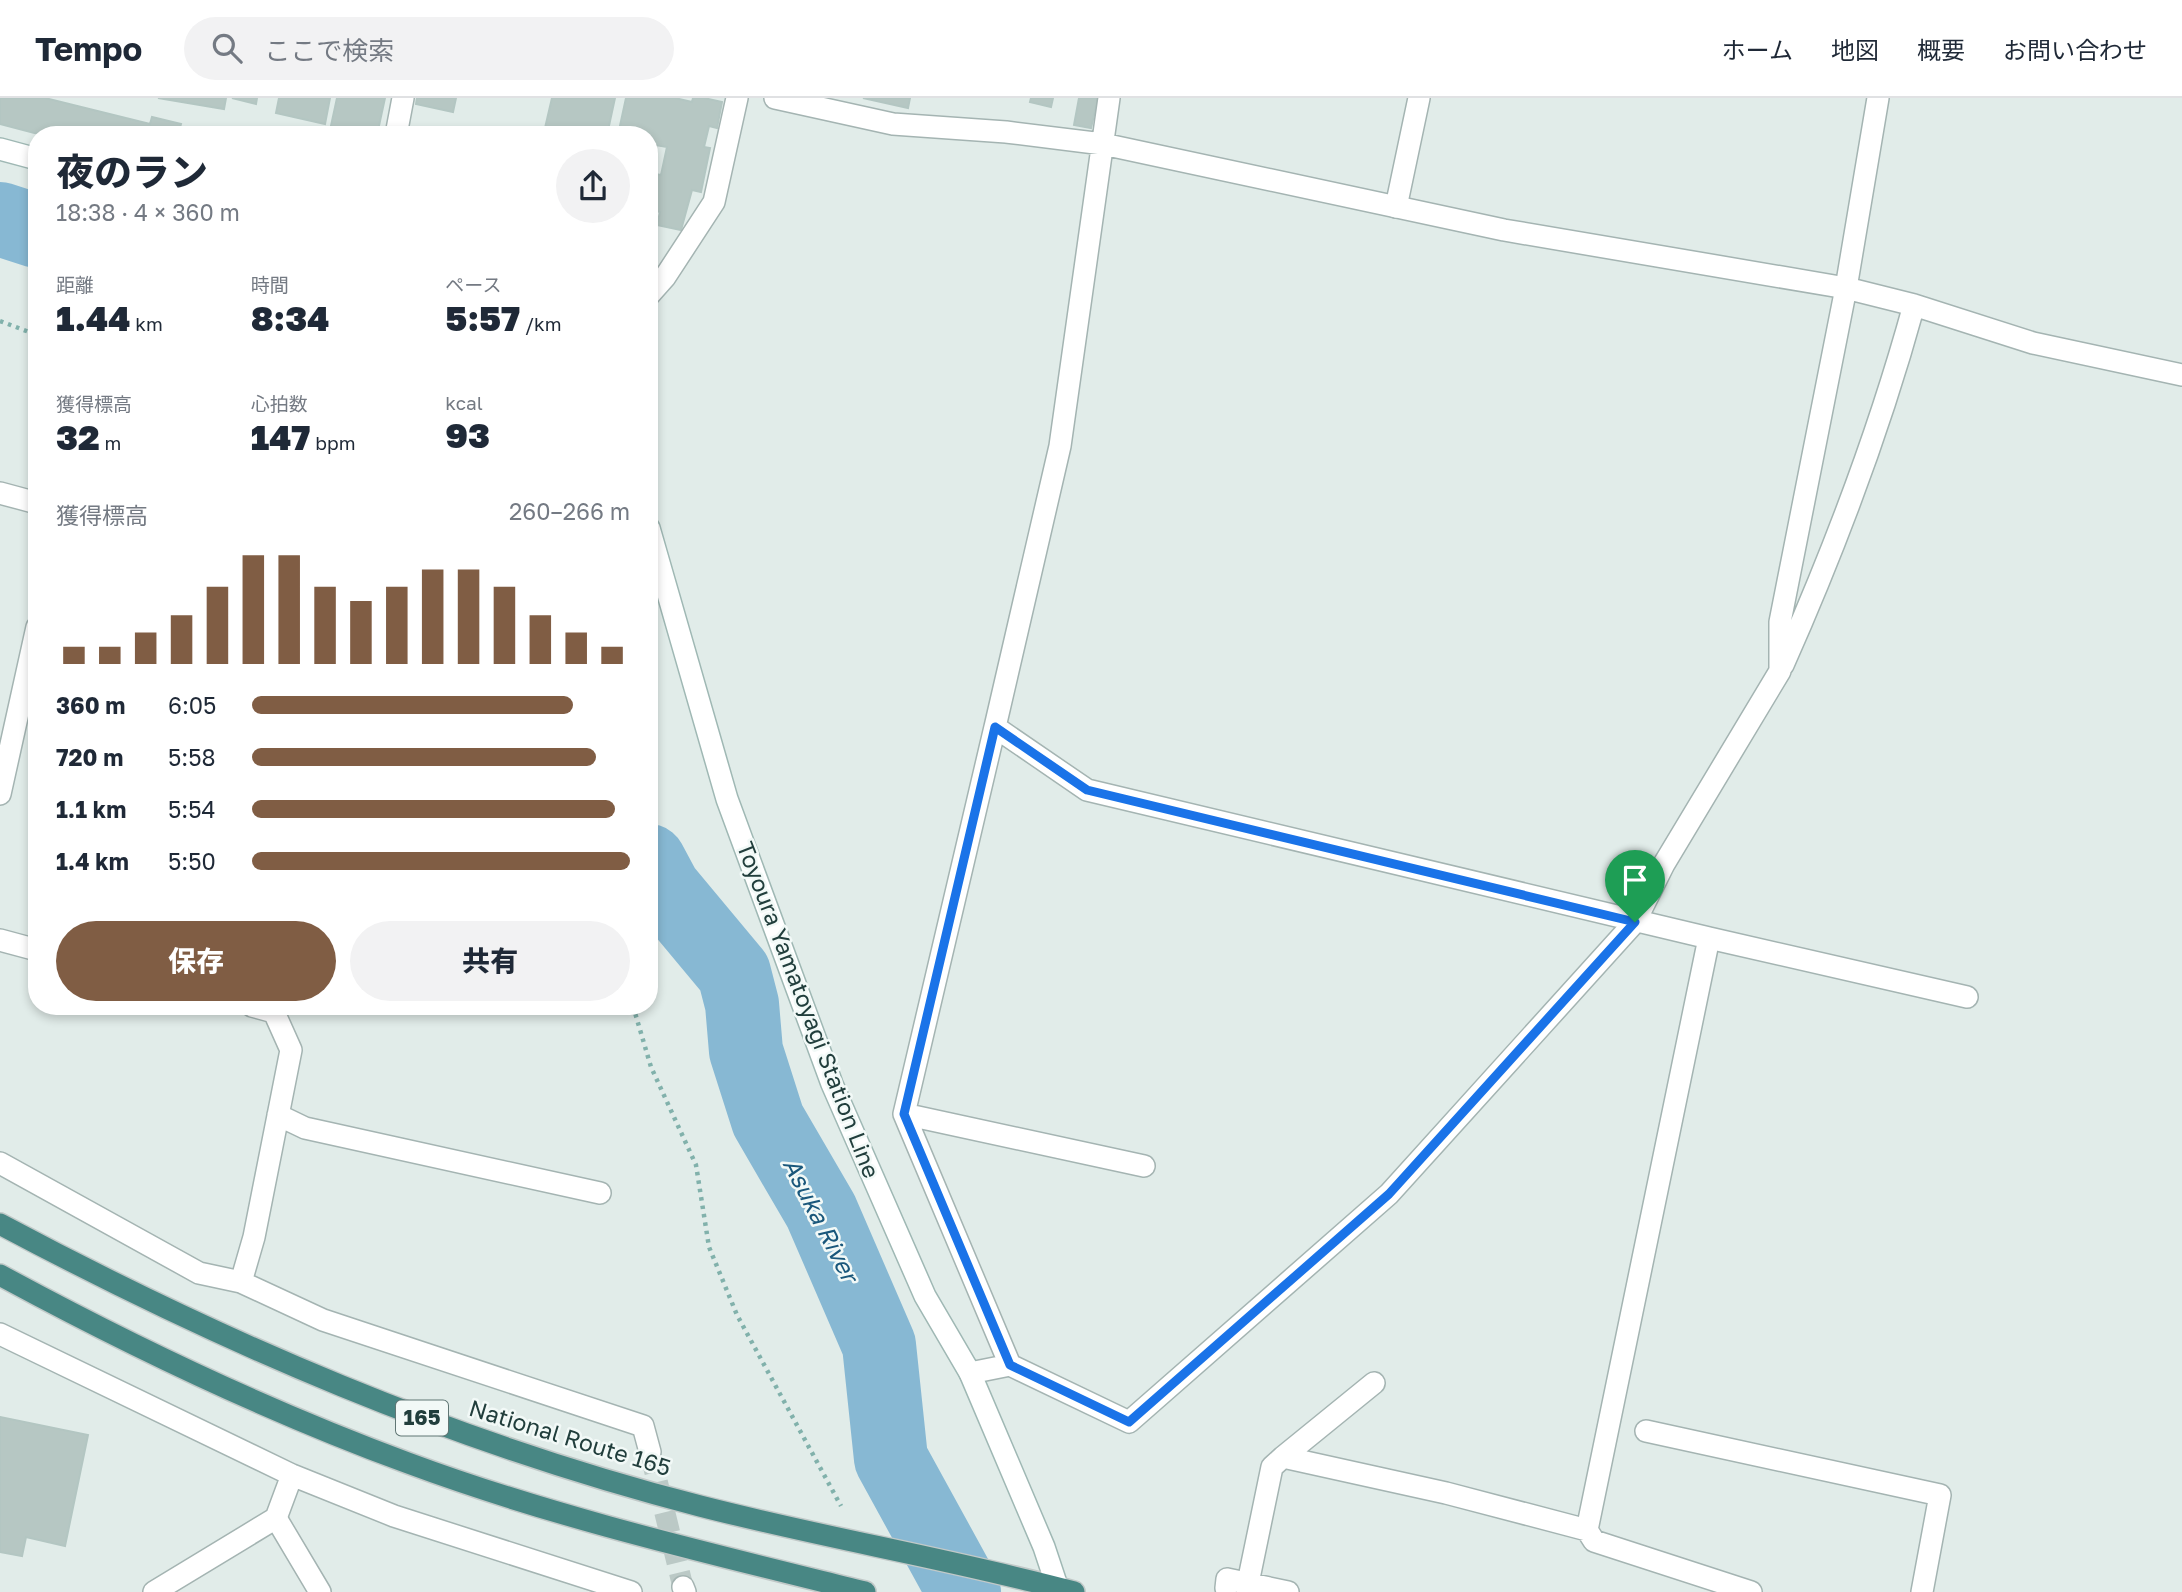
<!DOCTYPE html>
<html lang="ja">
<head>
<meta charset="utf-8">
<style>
  :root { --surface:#fff; --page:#f2f2f3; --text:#1f2937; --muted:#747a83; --line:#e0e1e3; --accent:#805d44 }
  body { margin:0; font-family:"Golos Text","Noto Sans JP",sans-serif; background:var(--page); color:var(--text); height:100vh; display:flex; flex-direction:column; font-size:26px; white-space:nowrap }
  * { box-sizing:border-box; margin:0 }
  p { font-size:23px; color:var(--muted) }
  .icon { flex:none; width:38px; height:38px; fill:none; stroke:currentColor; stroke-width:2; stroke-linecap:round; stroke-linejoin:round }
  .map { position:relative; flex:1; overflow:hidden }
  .side { position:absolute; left:28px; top:28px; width:630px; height:889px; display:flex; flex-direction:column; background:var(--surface); border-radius:28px; box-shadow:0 4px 10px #0003 }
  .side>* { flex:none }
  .pin { position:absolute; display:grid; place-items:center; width:60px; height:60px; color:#fff; margin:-72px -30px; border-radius:50% 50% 50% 0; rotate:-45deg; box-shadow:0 0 7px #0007 }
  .pin .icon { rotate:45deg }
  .round { display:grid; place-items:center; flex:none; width:74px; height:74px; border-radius:37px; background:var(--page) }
  .headline { display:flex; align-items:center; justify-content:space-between; height:119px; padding:0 28px }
  h1 { font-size:38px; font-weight:800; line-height:52px }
  .metrics { display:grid; grid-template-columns:repeat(3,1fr); gap:10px; height:119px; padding:7px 28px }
  .metrics div { display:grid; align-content:center }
  .metrics b { font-size:35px; font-weight:800 }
  .metrics small { font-size:19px; font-weight:400 }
  .metrics p { font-size:19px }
  .chart { height:196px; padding:14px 28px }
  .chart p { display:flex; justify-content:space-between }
  .chart svg { width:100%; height:126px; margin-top:7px; stroke:var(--accent); stroke-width:6 }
  .primary-button { display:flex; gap:14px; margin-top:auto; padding:14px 28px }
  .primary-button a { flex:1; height:80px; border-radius:42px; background:var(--accent); color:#fff; font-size:28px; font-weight:800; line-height:80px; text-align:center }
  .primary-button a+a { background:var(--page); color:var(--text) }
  ul { padding:0 28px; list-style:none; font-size:23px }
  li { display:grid; grid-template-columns:112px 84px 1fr; align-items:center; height:52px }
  li i { height:18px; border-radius:9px; background:var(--accent) }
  header { display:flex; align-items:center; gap:42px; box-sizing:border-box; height:98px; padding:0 35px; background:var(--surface); border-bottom:2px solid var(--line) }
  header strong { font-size:33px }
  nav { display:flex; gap:38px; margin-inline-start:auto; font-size:24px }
  .search { width:490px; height:63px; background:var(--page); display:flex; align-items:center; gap:18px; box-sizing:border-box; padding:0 24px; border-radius:38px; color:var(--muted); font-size:26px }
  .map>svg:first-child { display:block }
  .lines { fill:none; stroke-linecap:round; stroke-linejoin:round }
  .river { stroke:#87b8d3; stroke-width:74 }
  .building { fill:#b6c7c3; stroke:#b3c6c2; stroke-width:2 }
  .minor-tunnel { stroke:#bbc9c6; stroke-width:21; stroke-dasharray:21 10; stroke-linecap:butt }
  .service-casing { stroke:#a4b4b2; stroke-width:24 }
  .minor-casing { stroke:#a4b4b2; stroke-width:24 }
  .secondary-casing { stroke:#9fb8b4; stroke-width:24 }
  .trunk-casing { stroke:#c1c9c8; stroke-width:24 }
  .path { stroke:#81b1ab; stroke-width:4.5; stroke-dasharray:3.5 5; stroke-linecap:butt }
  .service { stroke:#fff; stroke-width:21 }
  .minor { stroke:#fff; stroke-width:21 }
  .secondary { stroke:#fff; stroke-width:21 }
  .trunk { stroke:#488784; stroke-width:21 }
  .route-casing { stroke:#fff; stroke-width:14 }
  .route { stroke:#1a73e8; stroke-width:9 }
  .labels { text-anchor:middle; stroke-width:5; stroke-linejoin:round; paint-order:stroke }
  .shield { fill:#f2f9f7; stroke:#607674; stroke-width:2 }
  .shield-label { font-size:21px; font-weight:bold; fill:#213e3c }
  .street-label { font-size:23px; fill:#213e3c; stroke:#f2f9f7 }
  .water-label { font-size:24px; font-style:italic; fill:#19577b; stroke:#f2f9f7 }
</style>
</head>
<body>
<header>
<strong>Tempo</strong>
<div class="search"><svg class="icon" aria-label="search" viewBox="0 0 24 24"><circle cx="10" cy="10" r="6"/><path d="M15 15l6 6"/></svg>ここで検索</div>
<nav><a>ホーム</a><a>地図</a><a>概要</a><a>お問い合わせ</a></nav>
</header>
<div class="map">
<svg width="2182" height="1494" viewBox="0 0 2182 1494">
  <rect width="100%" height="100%" fill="#e1ece9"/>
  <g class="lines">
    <path class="river" d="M0 121 37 133
      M649 763 664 791 734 875 742 906 746 953 768 1022 821 1113 879 1247 891 1361 964 1494"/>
  </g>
  <path class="building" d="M0 0H45L150 26 152 19 181 26 179 33 195 37H42L0 26Z
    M158 0H226L224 11Z
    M232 0H257L256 6Z
    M279 0H330L325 26 276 15Z
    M337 0H385L377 37H329Z
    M417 0H456L453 14 416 6Z
    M552 0H615L607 37H575L545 30Z
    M626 0H675L692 4 693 0H704L722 4 717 30 709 28 704 49 710 50 701 94 692 92 681 132 657 127 660 114 649 112V75L661 77 667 49 649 46V37H618Z
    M863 0H910L908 10Z
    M1031 0H1053L1051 9 1030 4Z
    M1079 0H1098L1091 30 1074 27Z
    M0 1319 88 1337 65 1448 26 1439 22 1458 0 1454Z"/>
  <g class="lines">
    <path class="minor-tunnel" d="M650 1354 683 1489"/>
    <g class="service-casing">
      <path id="service" d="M1396 109 1419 0
        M649 197 665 179 714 104 737 0
        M276 1420 320 1494"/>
    </g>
    <g class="minor-casing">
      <path id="minor" d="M775 0 893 26 1006 34 1103 46 1504 132 1846 190 1914 207 2033 245 2182 277
        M396 37 403 0
        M0 395 37 405
        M1783 567C1835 450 1880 331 1914 207
        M995 629 1060 348 1109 0
        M0 696 37 529
        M1709 840 1967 899
        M0 842 37 852
        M904 1016 1144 1068
        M278 1017 305 1030 600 1095
        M0 1065 199 1175 241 1184 323 1222 643 1328 650 1354
        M241 1184 254 1139 291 952 274 914 252 908
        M0 1236 292 1377 394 1418 631 1494
        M1010 1267 904 1016 995 629 1087 692 1709 840 1587 1432 1446 1395 1283 1359 1272 1369 1248 1485
        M970 1275 1010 1267 1129 1324 1389 1096 1635 824 1664 766 1780 573V524L1846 190 1878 0
        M1646 1333 1940 1397 1922 1494
        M1283 1359 1374 1285
        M1587 1432 1594 1443 1751 1494
        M683 1489 685 1494
        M1226 1490 1227 1481 1288 1494
        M154 1494 276 1420 292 1377"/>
    </g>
    <g class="secondary-casing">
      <path id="secondary" d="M0 51 37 61
        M649 430 727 701 832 986 925 1198 970 1275 1044 1449 1059 1494"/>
    </g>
    <g class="trunk-casing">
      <path id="trunk" d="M0 1126C223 1245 455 1345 700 1408 824 1440 951 1461 1074 1494
        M0 1177C131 1248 267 1313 408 1365 556 1420 712 1456 865 1494"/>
    </g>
    <path class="path" d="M0 223 37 237
      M633 908 651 969 696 1067 709 1149 737 1217 841 1408"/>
    <use href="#service" class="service"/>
    <use href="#minor" class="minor"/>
    <use href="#secondary" class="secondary"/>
    <use href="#trunk" class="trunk"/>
  </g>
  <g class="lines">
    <g class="route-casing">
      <path id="route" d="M995 629 1087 692 1635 824 1389 1096 1129 1324 1010 1267 904 1016Z"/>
    </g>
    <use href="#route" class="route"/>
  </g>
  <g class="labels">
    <rect class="shield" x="396" y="1302.5" width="52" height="35" rx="5"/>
    <g class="shield-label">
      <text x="422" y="1327">165</text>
    </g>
    <g class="street-label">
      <text transform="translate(808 912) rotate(69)" y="8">Toyoura Yamatoyagi Station Line</text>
      <text transform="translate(570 1340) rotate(17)" y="8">National Route 165</text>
    </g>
    <g class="water-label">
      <text transform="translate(820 1122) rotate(63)" y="8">Asuka River</text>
    </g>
  </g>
</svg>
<div class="pin" style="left:1635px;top:824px;background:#1e9e55"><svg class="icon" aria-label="arrive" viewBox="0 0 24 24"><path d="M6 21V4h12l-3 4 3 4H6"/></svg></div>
<section class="side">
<div class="headline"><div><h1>夜のラン</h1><p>18:38 · 4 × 360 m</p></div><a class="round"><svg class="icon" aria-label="share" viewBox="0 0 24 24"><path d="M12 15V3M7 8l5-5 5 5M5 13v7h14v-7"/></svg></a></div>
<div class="metrics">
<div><p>距離</p><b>1.44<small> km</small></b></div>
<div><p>時間</p><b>8:34</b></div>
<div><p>ペース</p><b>5:57<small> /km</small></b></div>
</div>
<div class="metrics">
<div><p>獲得標高</p><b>32<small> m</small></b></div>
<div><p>心拍数</p><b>147<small> bpm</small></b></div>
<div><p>kcal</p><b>93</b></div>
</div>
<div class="chart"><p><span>獲得標高</span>260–266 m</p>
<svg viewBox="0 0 160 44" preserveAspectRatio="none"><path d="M5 44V38M15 44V38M25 44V33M35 44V27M45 44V17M55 44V6M65 44V6M75 44V17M85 44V22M95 44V17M105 44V11M115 44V11M125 44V17M135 44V27M145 44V33M155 44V38"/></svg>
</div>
<ul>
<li><b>360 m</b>6:05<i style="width:85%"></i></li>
<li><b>720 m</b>5:58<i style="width:91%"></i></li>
<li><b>1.1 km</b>5:54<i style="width:96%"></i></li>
<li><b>1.4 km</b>5:50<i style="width:100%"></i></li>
</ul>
<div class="primary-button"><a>保存</a><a>共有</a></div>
</section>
</div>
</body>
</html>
